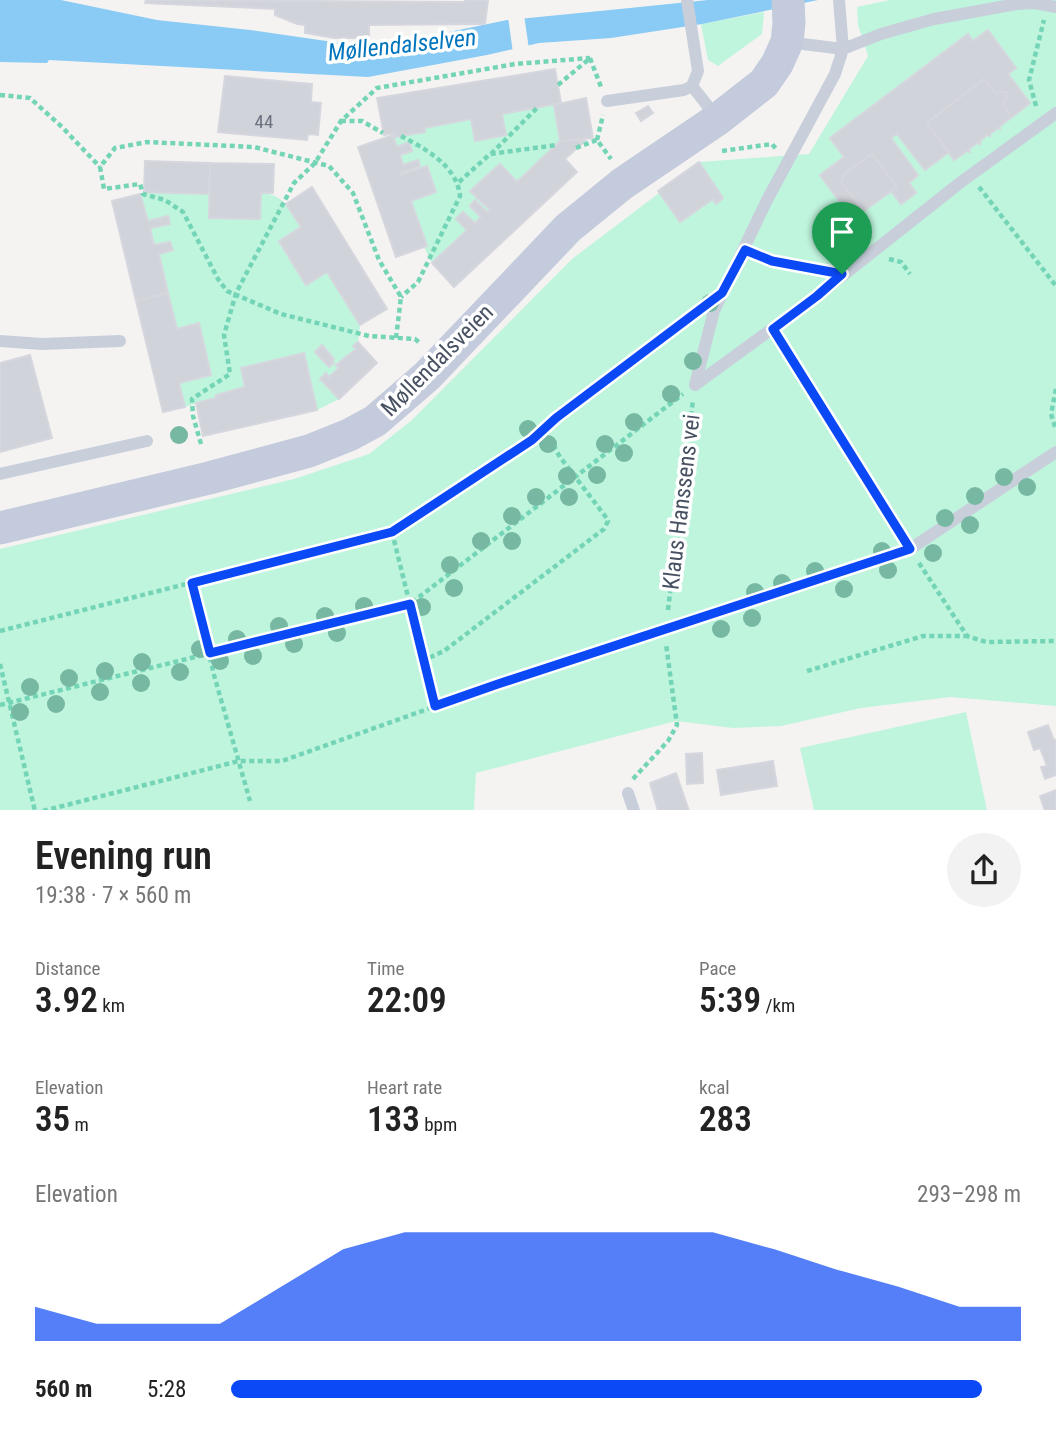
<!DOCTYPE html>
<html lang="en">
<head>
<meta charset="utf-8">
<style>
  :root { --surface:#fff; --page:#f2f2f2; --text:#222; --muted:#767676; --accent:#0c49f6 }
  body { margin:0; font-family:"Roboto Condensed",sans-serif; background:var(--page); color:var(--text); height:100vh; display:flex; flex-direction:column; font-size:26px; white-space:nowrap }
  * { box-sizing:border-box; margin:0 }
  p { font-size:23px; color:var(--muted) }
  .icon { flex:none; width:38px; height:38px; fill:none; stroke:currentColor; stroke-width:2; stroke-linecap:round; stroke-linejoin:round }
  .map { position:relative; height:810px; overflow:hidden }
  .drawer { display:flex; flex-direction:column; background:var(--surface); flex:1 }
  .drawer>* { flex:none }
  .pin { position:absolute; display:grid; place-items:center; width:60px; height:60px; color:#fff; margin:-72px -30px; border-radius:50% 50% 50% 0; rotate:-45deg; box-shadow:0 0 7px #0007 }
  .pin .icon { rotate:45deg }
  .round { display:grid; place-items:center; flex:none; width:74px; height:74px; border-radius:37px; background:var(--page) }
  .overview { display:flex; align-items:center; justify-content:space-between; height:119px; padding:0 35px }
  h1 { font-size:38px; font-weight:600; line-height:52px }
  .figures { display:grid; grid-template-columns:repeat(3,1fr); gap:10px; height:119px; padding:7px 35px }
  .figures div { display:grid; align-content:center }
  .figures b { font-size:35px; font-weight:600 }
  .figures small { font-size:19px; font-weight:400 }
  .figures p { font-size:19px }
  .chart { height:196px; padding:14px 35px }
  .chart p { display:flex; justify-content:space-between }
  .chart svg { width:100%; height:126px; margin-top:7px; fill:var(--accent); opacity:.7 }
  ul { padding:0 35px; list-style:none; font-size:23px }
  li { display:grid; grid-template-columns:112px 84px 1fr; align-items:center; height:52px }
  li i { height:18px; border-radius:9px; background:var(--accent) }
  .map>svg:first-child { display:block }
  .green { fill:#bff4dd }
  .water { fill:#89cbf4 }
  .pier { fill:#f5f3f2 }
  .building { fill:#d1d3da; stroke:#d6d7de; stroke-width:2 }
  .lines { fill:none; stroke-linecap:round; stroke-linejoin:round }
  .path { stroke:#74d5b6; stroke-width:4.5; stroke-dasharray:5 3.5; stroke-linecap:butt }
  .lane { stroke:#c8cfdb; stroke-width:12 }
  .secondary { stroke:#c4cbdc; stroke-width:33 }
  .tree { fill:#77b8a2 }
  .route-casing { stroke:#fff; stroke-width:14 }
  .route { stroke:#0c49f6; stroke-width:9 }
  .labels { text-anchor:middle; stroke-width:7; stroke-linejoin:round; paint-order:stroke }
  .number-label { font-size:19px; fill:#6a7280 }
  .street-label { font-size:23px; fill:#485162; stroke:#fff }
  .water-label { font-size:24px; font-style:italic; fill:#0074bd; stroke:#fff }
</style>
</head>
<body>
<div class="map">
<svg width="1056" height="811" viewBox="0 0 1056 811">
  <rect width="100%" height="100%" fill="#f5f3f2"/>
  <path class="green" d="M890 0H1056V706L950 697 861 708 781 726 733 728 676 721 476 773 474 810H0V549L294 479 369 454 412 420 572 259 700 162 809 154 868 56 858 25 857 7Z
    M764 12 762 34 718 66 708 60 701 24Z
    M554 105 560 141 517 182 470 191 490 210 487 212 475 200 470 206 481 217 475 223 463 213 456 219 467 230 432 263 424 247 427 245 411 201 436 192 401 175 400 173 420 165 418 160 403 165 400 155 411 151 409 142 397 147 393 135 395 137 424 128 471 119 475 141 505 135 502 114Z
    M144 192 209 194V218L260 219 261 193C284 194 290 210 301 227L279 242 306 284 327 272 360 325 358 342 353 346 356 349 336 364 339 368 329 377 326 374 320 379 339 399 317 410 304 353 241 368 245 387 216 395V398L185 407 179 383 211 375 199 324 177 329 159 254 172 250 171 242 154 245 150 228 170 224 168 217 148 221 140 194Z
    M966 712 987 810H814L800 748Z"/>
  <path class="water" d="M0 0H61L157 20 250 30 340 43H396L507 20 610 10 708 0H818L702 24 611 38 539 43 487 55 368 77 49 60 47 63 0 62Z"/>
  <path class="pier" d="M524 15 529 49 513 53 508 17Z"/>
  <path class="building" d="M146 0 465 2V0H488L485 24 369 25V38H334L305 33V25L297 24 275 15V9L145 3Z
    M988 30 1016 68 1008 74 1030 103 1012 117 1003 104 1008 94 1006 92 995 93 984 79 927 123 949 152 925 170 897 134 891 138 918 175 909 183 916 193 901 204 891 191 897 187 872 154 844 174 841 182 862 209 851 217 820 175 844 157 830 138 968 34 973 41Z
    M555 69 561 103 502 114 506 135 475 141 471 119 424 128 425 132 395 137 394 133 384 135 377 98Z
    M225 76 312 84 311 102 321 103 318 135 308 134 307 140 218 132Z
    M984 79 995 93 1006 92 1008 94 1003 104 1012 117 1000 126V129L998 128 990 134V136L987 135 980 141V144L977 143 969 149 970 152 967 151 954 160 927 123Z
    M586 98 593 138 560 141 554 105Z
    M648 106 653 113 641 121 636 113Z
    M393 135 397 147 409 142 412 151 400 155 403 165 418 160 420 166 400 173 401 175 427 166 436 192 411 201 427 246 396 257 358 147Z
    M586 140 565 159 577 172 454 287 432 263 467 230 456 219 463 212 475 223 481 217 470 206 475 200 487 212 490 210 470 191 500 164 517 182 560 141Z
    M872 154 897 187 864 211 841 182 844 174Z
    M145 161 210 163 209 194 144 192Z
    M699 162 723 198 716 204 713 199 680 222 658 191Z
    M210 163 274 164 273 193H261L260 219 209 218Z
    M312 187 387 309 360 325 327 272 306 285 279 241 301 227 286 204Z
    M140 194 148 221 168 216 170 224 150 228 154 245 170 242 173 250 159 254 168 293 136 301 112 201Z
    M168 293 177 329 199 323 211 375 179 383 185 407 163 412 136 301Z
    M358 342 377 363 339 399 320 379 326 373 329 377 339 368 336 365 356 349 353 346Z
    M322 345 334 359 332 361 334 363 329 367 315 352Z
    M304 353 317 410 203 436 196 403 216 398V395L245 387 241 368Z
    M30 355 52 438 0 452V363Z
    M1048 725 1054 740H1056V775L1045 779 1041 767 1047 766 1040 748 1034 750 1028 732Z
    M702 753 703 783 687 784 686 754Z
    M773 761 777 786 721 795 717 770Z
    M676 773 689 811H658L650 783Z
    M1056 790V810L1045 811 1040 796Z"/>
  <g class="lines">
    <path class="path" d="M590 58 601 87
      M558 85 589 59
      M0 95 30 98 62 127 100 167
      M1036 106 1029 80 1044 20
      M341 121H362L383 133
      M401 136C426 149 457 166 460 196L418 282 401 297
      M597 140 603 115
      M576 148 597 140 611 159
      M722 151 772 144 777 150
      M491 154 537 108
      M459 182 490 154 557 145
      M979 187 1056 286
      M889 259 901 262 910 274
      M396 338 401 297 379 260 353 193 329 166 254 147 147 142 115 148 100 167 104 189 140 184 143 194 165 200 183 212 218 279 227 291 281 314 369 336 415 339 420 343
      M782 343 901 535
      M1056 389 1051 414 1056 430
      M201 444 193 416 192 399 230 374 224 335 236 293 294 183 315 163 341 121 377 88 515 64 590 58
      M392 532 435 706
      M919 563 967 636 986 642 1056 641
      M192 583 214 675 250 801
      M668 610 693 400
      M0 631 392 532 532 440 556 418 696 313
      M422 661 444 651 604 529 608 521 605 516 560 457 544 429
      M0 664 35 811
      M807 671 923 636H967
      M0 705 410 604 683 394
      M633 779 668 741 677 725 666 644
      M43 811 239 761H282L495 685 651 634"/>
    <path class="lane" d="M687 0 698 71 692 86
      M787 42 843 49 881 34 934 19 1016 4 1035 3 1056 7
      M607 101 684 90 692 86 718 119
      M745 250 772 261 842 274
      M0 341 42 344 120 341
      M695 385 817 296 961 182 1056 113
      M695 385 714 311 766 202 835 74 843 49 839 0
      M0 474 147 441
      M665 629 910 549 1056 452
      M628 793 634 811"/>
    <path class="secondary" d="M0 528 209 478 309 451 349 435 375 421 427 376 568 228 622 184 718 119 764 83 777 64 787 42 789 23 788 0"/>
  </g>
  <g class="tree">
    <circle cx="710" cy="303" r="9"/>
    <circle cx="693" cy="361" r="9"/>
    <circle cx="671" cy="394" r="9"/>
    <circle cx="634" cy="422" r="9"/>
    <circle cx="528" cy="429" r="9"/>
    <circle cx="179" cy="435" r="9"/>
    <circle cx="548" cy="444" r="9"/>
    <circle cx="605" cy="444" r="9"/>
    <circle cx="624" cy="453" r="9"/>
    <circle cx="597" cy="475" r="9"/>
    <circle cx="567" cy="476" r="9"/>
    <circle cx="1004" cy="477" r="9"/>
    <circle cx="1027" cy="487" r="9"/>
    <circle cx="975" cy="496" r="9"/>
    <circle cx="536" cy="497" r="9"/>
    <circle cx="569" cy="497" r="9"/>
    <circle cx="512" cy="516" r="9"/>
    <circle cx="945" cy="518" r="9"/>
    <circle cx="970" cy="525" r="9"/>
    <circle cx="481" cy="541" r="9"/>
    <circle cx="512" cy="541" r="9"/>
    <circle cx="882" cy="551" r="9"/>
    <circle cx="933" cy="553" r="9"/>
    <circle cx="450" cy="565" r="9"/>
    <circle cx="888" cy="570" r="9"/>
    <circle cx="815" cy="571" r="9"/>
    <circle cx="782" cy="583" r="9"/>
    <circle cx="454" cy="588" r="9"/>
    <circle cx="844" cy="589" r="9"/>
    <circle cx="755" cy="592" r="9"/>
    <circle cx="364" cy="606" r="9"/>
    <circle cx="422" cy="607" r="9"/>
    <circle cx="325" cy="616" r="9"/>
    <circle cx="752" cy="618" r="9"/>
    <circle cx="279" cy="626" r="9"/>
    <circle cx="721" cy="629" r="9"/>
    <circle cx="337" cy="633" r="9"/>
    <circle cx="237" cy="639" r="9"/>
    <circle cx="294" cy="644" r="9"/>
    <circle cx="200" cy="649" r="9"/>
    <circle cx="253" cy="656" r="9"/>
    <circle cx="220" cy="661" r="9"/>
    <circle cx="142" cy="662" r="9"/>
    <circle cx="105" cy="671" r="9"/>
    <circle cx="180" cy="672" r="9"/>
    <circle cx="69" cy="678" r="9"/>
    <circle cx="141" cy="683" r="9"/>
    <circle cx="30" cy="687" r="9"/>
    <circle cx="100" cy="692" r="9"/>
    <circle cx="56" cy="704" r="9"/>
    <circle cx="20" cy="712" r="9"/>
  </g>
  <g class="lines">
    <g class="route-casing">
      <path id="route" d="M745 250 772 261 842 274 817 296 773 329 910 549 495 685 435 706 410 604 210 653 192 583 392 532 532 440 556 418 722 293Z"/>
    </g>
    <use href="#route" class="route"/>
  </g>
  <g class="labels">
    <g class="number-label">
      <text x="264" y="128">44</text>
    </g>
    <g class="street-label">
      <text transform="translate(437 360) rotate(-45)" y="8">Møllendalsveien</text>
      <text transform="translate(681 502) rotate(-83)" y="8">Klaus Hanssens vei</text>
    </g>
    <g class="water-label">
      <text transform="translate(402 45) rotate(-6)" y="8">Møllendalselven</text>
    </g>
  </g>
</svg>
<div class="pin" style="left:842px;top:274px;background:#1e9e55"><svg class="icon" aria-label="arrive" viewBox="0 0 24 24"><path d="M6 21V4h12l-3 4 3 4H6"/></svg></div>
</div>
<section class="drawer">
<div class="overview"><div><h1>Evening run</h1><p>19:38 · 7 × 560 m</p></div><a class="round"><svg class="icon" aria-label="share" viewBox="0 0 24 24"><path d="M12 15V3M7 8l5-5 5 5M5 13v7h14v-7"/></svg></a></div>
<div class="figures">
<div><p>Distance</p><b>3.92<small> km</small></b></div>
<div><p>Time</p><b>22:09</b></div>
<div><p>Pace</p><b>5:39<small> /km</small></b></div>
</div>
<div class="figures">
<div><p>Elevation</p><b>35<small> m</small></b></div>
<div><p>Heart rate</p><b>133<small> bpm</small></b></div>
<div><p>kcal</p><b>283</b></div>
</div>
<div class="chart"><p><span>Elevation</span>293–298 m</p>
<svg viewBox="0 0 160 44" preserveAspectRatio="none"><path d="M0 44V32L10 38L20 38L30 38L40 25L50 12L60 6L70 6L80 6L90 6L100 6L110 6L120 12L130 19L140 25L150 32L160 32V44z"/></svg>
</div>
<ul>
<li><b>560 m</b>5:28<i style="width:95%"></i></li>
</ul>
</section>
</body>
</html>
